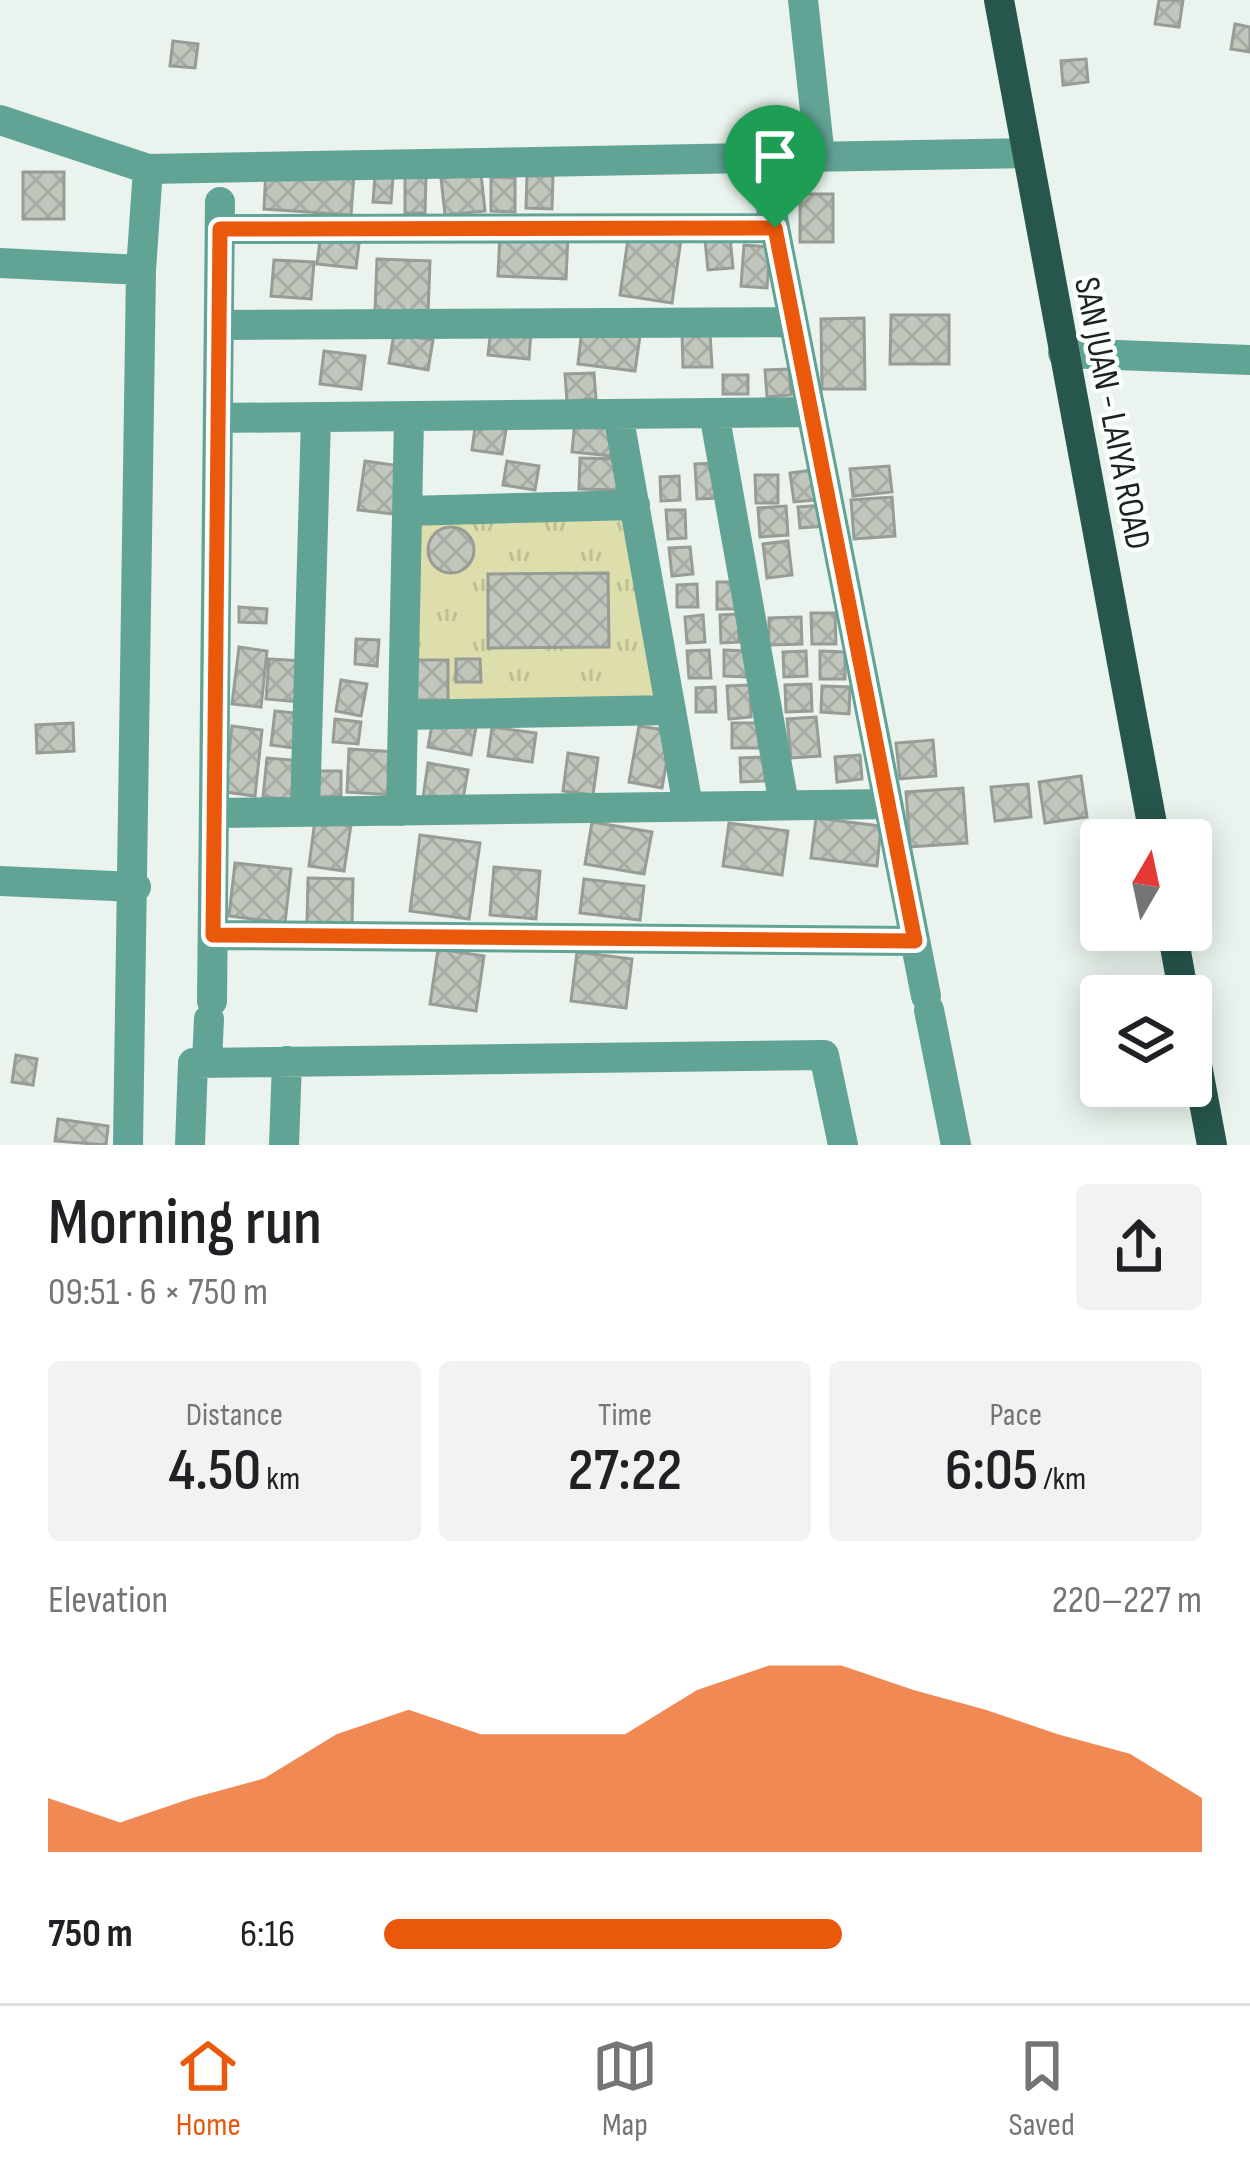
<!DOCTYPE html>
<html lang="en">
<head>
<meta charset="utf-8">
<style>
  :root { --surface:#fff; --page:#f2f2f2; --text:#202124; --muted:#757577; --line:#e0e0e0; --accent:#ea580c }
  body { margin:0; font-family:"Sofia Sans Condensed",sans-serif; background:var(--page); color:var(--text); height:100vh; display:flex; flex-direction:column; font-size:45px; white-space:nowrap }
  * { box-sizing:border-box; margin:0 }
  p { font-size:39px; color:var(--muted) }
  .icon { flex:none; width:66px; height:66px; fill:none; stroke:currentColor; stroke-width:2; stroke-linecap:round; stroke-linejoin:round }
  .map { position:relative; height:1145px; overflow:hidden }
  .details { display:flex; flex-direction:column; background:var(--surface); flex:1 }
  .details>* { flex:none }
  .needle { width:78px; rotate:9deg }
  .buttons { position:absolute; left:1080px; top:819px; display:grid; gap:24px }
  .buttons a { display:grid; place-items:center; width:132px; height:132px; border-radius:12px; background:var(--surface); box-shadow:0 6px 30px #0003; font-size:60px }
  .pin { position:absolute; display:grid; place-items:center; width:102px; height:102px; color:#fff; margin:-123px -51px; border-radius:50% 50% 50% 0; rotate:-45deg; box-shadow:0 0 12px #0007 }
  .pin .icon { rotate:45deg }
  .round { display:grid; place-items:center; flex:none; width:126px; height:126px; border-radius:12px; background:var(--page) }
  .headline { display:flex; align-items:center; justify-content:space-between; height:204px; padding:0 48px }
  h1 { font-size:66px; font-weight:600; line-height:90px }
  .figures { display:grid; grid-template-columns:repeat(3,1fr); gap:18px; height:204px; padding:12px 48px }
  .figures div { display:grid; align-content:center; border-radius:12px; background:var(--page); text-align:center }
  .figures b { font-size:60px; font-weight:600 }
  .figures small { font-size:33px; font-weight:400 }
  .figures p { font-size:33px }
  .chart { height:336px; padding:24px 48px }
  .chart p { display:flex; justify-content:space-between }
  .chart svg { width:100%; height:216px; margin-top:12px; fill:var(--accent); opacity:.7 }
  ul { padding:0 48px; list-style:none; font-size:39px }
  li { display:grid; grid-template-columns:192px 144px 1fr; align-items:center; height:90px }
  li i { height:30px; border-radius:15px; background:var(--accent) }
  .tab-bar { display:flex; justify-content:space-around; align-items:center; height:168px; border-top:3px solid var(--line); background:var(--surface); font-size:33px; color:var(--muted) }
  .tab-bar a { display:grid; justify-items:center; gap:6px }
  .tab-bar .on { color:var(--accent) }
  .map>svg:first-child { display:block }
  .park { fill:url(#park-tufts) }
  .building { fill:url(#building-cross-hatch); stroke:#979c94; stroke-width:3 }
  .lines { fill:none; stroke-linecap:round; stroke-linejoin:round }
  .minor { stroke:#61a495; stroke-width:30 }
  .major { stroke:#26564c; stroke-width:30 }
  .route-casing { stroke:#fff; stroke-width:24 }
  .route { stroke:#ea580c; stroke-width:15 }
  .labels { text-anchor:middle; stroke-width:9; stroke-linejoin:round; paint-order:stroke }
  .street-label { font-size:36px; fill:#1e211f; stroke:#fbfffc }
</style>
</head>
<body>
<div class="map">
<svg width="1250" height="1145" viewBox="0 0 1250 1145">
  <defs>
    <pattern id="park-tufts" width="24" height="20" patternUnits="userSpaceOnUse" patternTransform="scale(3)"><rect width="24" height="20" fill="#deddac"/><path d="M3 7l-1-3M5 7V3M7 7l1-3M15 17l-1-3M17 17v-4M19 17l1-3" fill="none" stroke="#bebd94"/></pattern>
    <pattern id="building-cross-hatch" width="8" height="8" patternUnits="userSpaceOnUse" patternTransform="scale(3)"><rect width="8" height="8" fill="#c2c7be"/><path d="M0 0l8 8M0 8l8-8" fill="none" stroke="#a6aba3"/></pattern>
  </defs>
  <rect width="100%" height="100%" fill="#eaf3ed"/>
  <path class="park" d="M628 514 657 696 412 706 415 521Z"/>
  <path class="building" d="M1159 0H1183L1179 27 1155 24Z
    M1235 24 1250 27V52L1231 49Z
    M173 41 198 44 195 68 170 66Z
    M1086 59 1088 82 1063 85 1061 61Z
    M266 168 354 174 351 215 264 209Z
    M23 172H64V219H23Z
    M481 174 485 211 445 215 441 178Z
    M375 176 393 178 391 203 373 202Z
    M527 176H553L552 209 526 208Z
    M405 177H426L425 213H405Z
    M491 177 515 178V212L491 211Z
    M800 194H833V242H800Z
    M321 232 360 236 356 268 317 264Z
    M629 232 681 239 672 303 620 295Z
    M500 233 568 235 566 279 498 276Z
    M730 237 733 268 708 270 705 240Z
    M744 245 770 247 767 288 741 286Z
    M377 259 430 261 428 313 375 311Z
    M274 260 314 262 311 299 271 296Z
    M891 315H949V364H890Z
    M864 318 865 389H822L821 319Z
    M491 328 531 331 529 359 488 355Z
    M582 329 640 336 635 371 578 364Z
    M710 332 712 367H683L682 333Z
    M394 334 433 340 428 370 389 363Z
    M324 351 365 356 361 389 320 384Z
    M789 369 791 395 767 397 765 370Z
    M594 373 596 399 567 401 565 374Z
    M723 375H748V394H723Z
    M476 420 507 424 502 454 472 450Z
    M575 420 615 424 612 456 572 452Z
    M580 458 619 459 617 490 579 489Z
    M365 461 400 466 394 514 358 510Z
    M507 461 539 466 535 490 503 485Z
    M717 463 719 498 697 499 695 464Z
    M889 466 892 492 853 496 850 469Z
    M813 470 817 500 794 502 790 473Z
    M755 475H778V503H756Z
    M679 476 680 500 661 501 660 477Z
    M892 497 895 536 854 539 851 500Z
    M825 505 827 526 800 528 798 507Z
    M786 506 788 535 760 537 758 508Z
    M666 510H685L686 538 668 539Z
    M428 550a23 23 0 1 1 46 0a23 23 0 1 1-46 0Z
    M788 541 792 575 767 578 763 544Z
    M690 547 693 574 672 576 669 548Z
    M608 573 609 647 488 648V574Z
    M717 582H735L736 609H717Z
    M697 584 698 607H677V585Z
    M239 607 267 609 266 623 239 622Z
    M811 613H835L836 644H812Z
    M738 614 739 642 721 643 720 615Z
    M703 615 705 642 687 643 685 617Z
    M801 617 802 644 769 645V618Z
    M356 639 379 640 377 666 355 664Z
    M239 647 267 651 261 707 232 704Z
    M709 650 711 678H689L687 651Z
    M724 650 747 651 746 677 724 676Z
    M806 651 807 676 784 677 783 652Z
    M820 651 845 652V679H820Z
    M269 659 303 661 301 702 266 699Z
    M456 659H480L481 682H456Z
    M413 660H448V700H414Z
    M341 680 367 684 361 716 336 711Z
    M811 684 812 711 786 712 785 685Z
    M750 685 751 717 729 719 727 686Z
    M822 686 850 687 849 714 821 712Z
    M715 687 716 712H696V688Z
    M275 711 306 714 302 749 271 745Z
    M816 717 820 756 791 758 787 719Z
    M335 719 361 722 358 744 333 742Z
    M433 719 476 727 471 755 428 747Z
    M73 723 74 751 37 753 36 725Z
    M732 723H759V748H732Z
    M232 726 262 730 255 796 225 792Z
    M639 726 672 731 662 788 629 782Z
    M492 727 536 733 532 762 488 756Z
    M933 740 936 776 900 779 896 743Z
    M349 749 396 752 393 795 347 792Z
    M568 753 598 758 593 795 563 791Z
    M860 755 862 779 837 782 835 757Z
    M764 757 765 781 741 782 740 758Z
    M267 758 304 761 301 800 263 797Z
    M428 763 468 770 462 805 423 798Z
    M318 771H341V796L318 797Z
    M1081 776 1087 817 1045 823 1039 782Z
    M1028 784 1031 817 995 821 991 787Z
    M963 788 967 843 910 847 906 792Z
    M816 818 881 826 877 866 811 858Z
    M315 820 351 825 344 871 309 866Z
    M592 822 652 832 644 874 585 864Z
    M729 823 788 831 782 875 723 866Z
    M420 835 480 843 469 919 410 911Z
    M235 863 291 869 285 923 229 916Z
    M494 867 540 871 536 919 490 915Z
    M308 878 353 879 352 925 307 924Z
    M584 879 644 886 640 920 580 913Z
    M438 949 484 956 476 1011 430 1004Z
    M577 952 632 959 626 1008 571 1001Z
    M16 1055 37 1059 33 1085 12 1082Z
    M58 1119 108 1126 106 1145 55 1141Z"/>
  <g class="lines">
    <path class="minor" d="M803 0 820 157
      M0 120 148 169 1027 153
      M762 162 926 996
      M220 229 775 228
      M0 263 141 270
      M219 325 793 322
      M1063 353 1250 360
      M714 413 784 804
      M618 414 688 806
      M218 418 811 412
      M407 511 635 505
      M403 715 671 710
      M401 811 409 417
      M305 812 316 418
      M214 813 888 804
      M0 881 136 887
      M213 935 915 941
      M212 1001 220 202
      M929 1010 956 1145
      M207 1062 209 1019
      M128 1145 141 270 148 169
      M190 1145 193 1063 824 1055 843 1145
      M284 1145 287 1061"/>
    <path class="major" d="M999 0 1155 840
      M1172 930 1184 996
      M1191 1033 1212 1145"/>
  </g>
  <g class="lines">
    <g class="route-casing">
      <path id="route" d="M775 228 915 941 213 935 220 229Z"/>
    </g>
    <use href="#route" class="route"/>
  </g>
  <g class="labels">
    <g class="street-label">
      <text transform="translate(1114 413) rotate(79)" y="13">SAN JUAN - LAIYA ROAD</text>
    </g>
  </g>
</svg>
<div class="buttons">
<a><svg class="needle" viewBox="-14 -14 28 28"><path d="M0-13l5 13h-10z" fill="#e53935"/><path d="M0 13l5-13h-10z" fill="#757577"/></svg></a>
<a><svg class="icon" aria-label="layers" viewBox="0 0 24 24"><path d="M12 4l9 5-9 5-9-5zM3 14l9 5 9-5"/></svg></a>
</div>
<div class="pin" style="left:775px;top:228px;background:#1e9e55"><svg class="icon" aria-label="arrive" viewBox="0 0 24 24"><path d="M6 21V4h12l-3 4 3 4H6"/></svg></div>
</div>
<section class="details">
<div class="headline"><div><h1>Morning run</h1><p>09:51 · 6 × 750 m</p></div><a class="round"><svg class="icon" aria-label="share" viewBox="0 0 24 24"><path d="M12 15V3M7 8l5-5 5 5M5 13v7h14v-7"/></svg></a></div>
<div class="figures">
<div><p>Distance</p><b>4.50<small> km</small></b></div>
<div><p>Time</p><b>27:22</b></div>
<div><p>Pace</p><b>6:05<small> /km</small></b></div>
</div>
<div class="chart"><p><span>Elevation</span>220–227 m</p>
<svg viewBox="0 0 160 44" preserveAspectRatio="none"><path d="M0 44V33L10 38L20 33L30 29L40 20L50 15L60 20L70 20L80 20L90 11L100 6L110 6L120 11L130 15L140 20L150 24L160 33V44z"/></svg>
</div>
<ul>
<li><b>750 m</b>6:16<i style="width:56%"></i></li>
</ul>
</section>
<nav class="tab-bar">
<a class="on"><svg class="icon" aria-label="home" viewBox="0 0 24 24"><path d="M3 11l9-7 9 7M6 9v11h12V9"/></svg>Home</a>
<a><svg class="icon" aria-label="map" viewBox="0 0 24 24"><path d="M3 6l6-2 6 2 6-2v14l-6 2-6-2-6 2zM9 4v14M15 6v14"/></svg>Map</a>
<a><svg class="icon" aria-label="saved" viewBox="0 0 24 24"><path d="M7 4h10v16l-5-4-5 4z"/></svg>Saved</a>
</nav>
</body>
</html>
